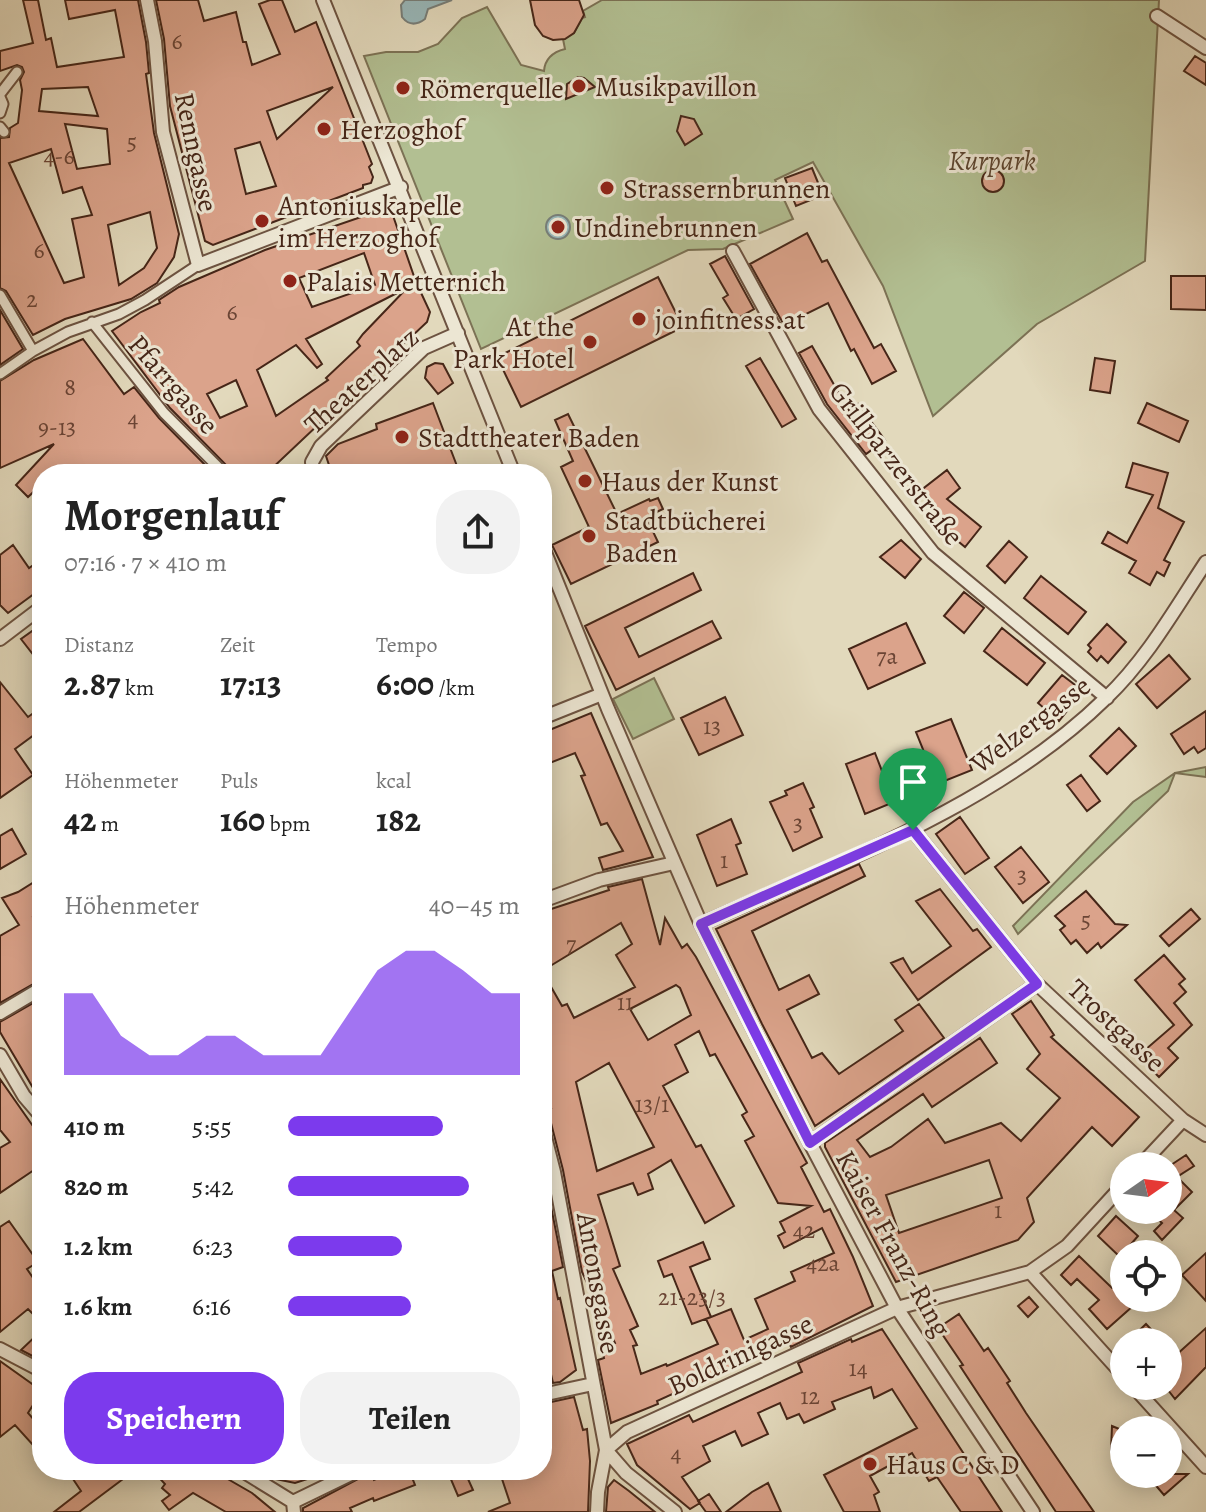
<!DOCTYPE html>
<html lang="de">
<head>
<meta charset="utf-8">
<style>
  :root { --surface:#fff; --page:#f2f2f2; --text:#222; --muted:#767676; --accent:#7c3aed }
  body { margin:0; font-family:Alegreya,serif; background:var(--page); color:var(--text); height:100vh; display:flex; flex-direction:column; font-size:30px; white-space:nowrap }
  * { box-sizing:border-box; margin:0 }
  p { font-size:26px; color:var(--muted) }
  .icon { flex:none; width:44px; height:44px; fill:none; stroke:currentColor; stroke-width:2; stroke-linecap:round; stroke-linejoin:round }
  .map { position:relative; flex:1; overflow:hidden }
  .side { position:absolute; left:32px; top:464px; width:520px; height:1016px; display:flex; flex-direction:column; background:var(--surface); border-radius:32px; box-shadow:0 4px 20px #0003 }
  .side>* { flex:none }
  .needle { width:52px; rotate:76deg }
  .controls { position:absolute; left:1110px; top:1152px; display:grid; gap:16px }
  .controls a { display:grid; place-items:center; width:72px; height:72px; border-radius:50%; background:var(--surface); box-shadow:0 4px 20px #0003; font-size:40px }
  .pin { position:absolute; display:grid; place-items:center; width:68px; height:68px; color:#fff; margin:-82px -34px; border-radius:50% 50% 50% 0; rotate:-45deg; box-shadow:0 0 8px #0007 }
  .pin .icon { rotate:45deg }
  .round { display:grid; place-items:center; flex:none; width:84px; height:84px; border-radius:32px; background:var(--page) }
  .summary { display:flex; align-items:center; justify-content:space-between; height:136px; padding:0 32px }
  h1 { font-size:44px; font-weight:700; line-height:60px }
  .figures { display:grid; grid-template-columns:repeat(3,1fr); gap:12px; height:136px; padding:8px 32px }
  .figures div { display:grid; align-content:center }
  .figures b { font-size:34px; font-weight:700 }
  .figures small { font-size:22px; font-weight:400 }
  .figures p { font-size:22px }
  .chart { height:224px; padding:16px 32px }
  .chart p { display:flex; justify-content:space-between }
  .chart svg { width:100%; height:144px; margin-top:8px; fill:var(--accent); opacity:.7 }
  .primary-button { display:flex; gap:16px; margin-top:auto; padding:16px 32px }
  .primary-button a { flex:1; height:92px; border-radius:32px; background:var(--accent); color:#fff; font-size:32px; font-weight:700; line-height:92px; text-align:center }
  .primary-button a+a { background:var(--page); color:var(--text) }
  ul { padding:0 32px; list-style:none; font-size:26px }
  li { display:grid; grid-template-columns:128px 96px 1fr; align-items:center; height:60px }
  li i { height:20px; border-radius:10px; background:var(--accent) }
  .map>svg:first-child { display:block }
  .green { fill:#b2bf92; stroke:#7c7255; stroke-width:2 }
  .water { fill:#98b8ba; stroke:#777e79; stroke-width:2 }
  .building { fill:#dba38b; stroke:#462618; stroke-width:2; fill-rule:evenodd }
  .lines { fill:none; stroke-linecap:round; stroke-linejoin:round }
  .pedestrian-casing { stroke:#6d5341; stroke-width:13 }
  .minor-casing { stroke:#6d5341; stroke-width:16 }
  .pedestrian { stroke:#ece6d3; stroke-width:9 }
  .minor { stroke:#ece6d3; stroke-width:12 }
  .route-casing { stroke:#fff; stroke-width:16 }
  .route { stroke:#7c3aed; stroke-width:10 }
  .poi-dot { fill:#8f2418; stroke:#ece6d3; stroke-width:3 }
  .labels { text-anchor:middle; stroke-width:6; stroke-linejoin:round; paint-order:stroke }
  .number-label { font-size:24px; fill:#6b4535 }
  .poi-label { font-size:28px; fill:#462618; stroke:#ece6d3; text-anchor:start }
  .street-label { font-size:28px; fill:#462618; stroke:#ece6d3 }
  .park-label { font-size:28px; font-style:italic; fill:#5c4530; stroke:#ece6d3 }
</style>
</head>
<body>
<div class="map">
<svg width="1206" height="1512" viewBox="0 0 1206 1512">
  <rect width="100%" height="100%" fill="#e2d9bc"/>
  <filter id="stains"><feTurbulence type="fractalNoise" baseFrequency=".0025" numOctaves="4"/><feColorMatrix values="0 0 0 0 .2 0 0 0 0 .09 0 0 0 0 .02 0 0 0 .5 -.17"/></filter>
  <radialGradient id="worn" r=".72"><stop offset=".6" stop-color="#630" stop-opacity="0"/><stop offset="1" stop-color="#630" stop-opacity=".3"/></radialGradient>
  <path class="green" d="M602 0H1159L1145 261 1037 324 933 416 883 286 813 162 775 180 793 219 723 249 688 250 481 349 364 56 386 52H418L438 44 462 18 487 7 521 65 544 71C545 58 553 52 565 49L563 39 574 33 582 18 585 17 583 11Z
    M654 678 674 719 633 739 613 699Z
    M1206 767V777L1175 773 1168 791 1018 934 1013 926 1133 802 1175 773Z"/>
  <path class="water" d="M405 0H452L428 9 425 19C417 25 409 26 402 17L401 5Z
    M546 227a12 12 0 1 1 24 0a12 12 0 1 1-24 0Z"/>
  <path class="building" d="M23 0H38L46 40 51 38 57 67 124 57 115 10 69 19 65 0H138L146 42 149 73 146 74 154 133 179 234 174 257 157 283 131 299 65 319 33 335 6 291 0 288V138L9 137 10 128 18 123 22 90 20 80 24 72 22 67 17 65 0 71V51L33 43ZM88 87 98 116 39 111 42 89ZM65 124 107 129 110 164 77 169ZM51 149 63 193 82 187 92 215 72 219 84 277 64 283 9 163ZM150 212 157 248 144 268 119 285 108 225Z
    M156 0H198L204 21 236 12 243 42H246L252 65 280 54 259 4 270 0H282L295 32 316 22 372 164 369 167 373 177 371 183 363 185V188L213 245 205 241 170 106 164 39ZM333 87 277 139 267 111ZM260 142 276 186 246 194 235 149Z
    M530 0H579L584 15 574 33 565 39 553 40 543 36 535 25Z
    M1195 56 1206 63V85L1184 71Z
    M578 77 584 78 595 87 566 99 567 84Z
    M681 116 694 119 702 134 685 145 677 131Z
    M812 168 823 195 796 206 785 178Z
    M982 181a11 11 0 1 1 22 0a11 11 0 1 1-22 0Z
    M390 207 416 282 430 312 427 322 266 474H232L230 469 170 408 112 331 141 312 160 303 159 300 179 287 265 250ZM364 253 375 285 312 307 299 278ZM407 288 363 334 357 342 360 346 326 378 328 380 276 416 257 370 296 345 317 368 322 364 306 339ZM236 380 247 406 220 418 207 394Z
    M807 233 822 262 827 260 874 348 881 344 896 371 872 384 854 349 851 351 828 303 784 325 750 264Z
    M725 256 754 309 736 319 723 298 728 295 710 264Z
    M1171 276H1206V310L1171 309Z
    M658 277 683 327 521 407 497 357Z
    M0 310 23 349 0 365Z
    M83 339 124 394 134 387 159 418 214 474H42V484L28 497 16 485 54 444 0 468V381L34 360Z
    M812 346 849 411 858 404 885 440 866 454 827 404 799 353Z
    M760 358 796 419 782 427 746 366Z
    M1095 358 1115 361 1110 393 1090 390Z
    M435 363 443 364 453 383 438 394 425 378 427 367Z
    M433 403 460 474H332L326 456 338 444 377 429 376 424Z
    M1147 403 1188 421 1179 442 1138 423Z
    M568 414 617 514 649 499 650 501 658 498 663 509 646 517 658 542 571 584 552 545 589 527 561 467 573 461 555 420Z
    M1133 463 1168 473 1158 508 1184 522 1164 560 1170 563 1164 576 1157 572 1150 585 1129 573 1136 561 1102 543 1108 532 1127 543 1153 495 1126 487Z
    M947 470 960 488 947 499 981 527 965 547 942 528 946 524 920 491Z
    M901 540 921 559 905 578 880 557Z
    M1009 541 1027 557 1005 583 987 566Z
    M13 545 29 568 35 564 37 567 42 564V588L8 613 0 605V555Z
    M693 573 701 590 625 628 639 657 712 621 721 638 616 690 585 626Z
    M1041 576 1086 612 1068 634 1024 598Z
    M964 592 984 608 964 633 944 616Z
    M906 623 925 663 868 689 849 649Z
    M42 624V666L21 639Z
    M1107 624 1126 642 1108 663 1101 656 1097 661 1088 652 1091 648 1088 645Z
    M1002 628 1045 663 1027 685 984 651Z
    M1169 655 1190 679 1157 708 1136 684Z
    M1062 675 1083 691 1059 721 1038 703Z
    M0 682 28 717 42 707V729L15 749 33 775 0 798Z
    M725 697 743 735 699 755 681 718Z
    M1206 711V748L1198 753 1194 747 1184 754 1171 734Z
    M591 713 653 857 603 870 599 858 623 851 607 823 601 825 581 776 585 775 575 753 542 766V733Z
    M951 719 972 770 937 784 916 732Z
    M1119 728 1136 746 1107 774 1090 756Z
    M875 753 894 802 865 814 846 764Z
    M1081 775 1100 801 1087 811 1067 785Z
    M803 783 814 807 810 809 822 837 793 851 770 802 787 795 785 791Z
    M960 817 989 858 965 874 936 834Z
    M731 819 741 843 736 845 747 874 717 886 697 835Z
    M12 829 26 854 0 869V836Z
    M1021 847 1049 882 1023 903 995 867Z
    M859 864 865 876 752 931 779 990 809 975 819 994 787 1010 812 1058 822 1053 839 1074 903 1031 895 1020 919 1004 944 1038 815 1126 762 1024 716 929Z
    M42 877V911L33 917 42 931 35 936 42 948V979L0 1003V936L19 925 2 898 18 892Z
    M642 879 660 945 665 918 682 948 687 944 696 957 807 1163 801 1167 824 1212 830 1209 853 1257 873 1306 791 1347 788 1341 657 1401 658 1404 611 1423 598 1360 604 1358 602 1349 615 1343 582 1272 563 1170 551 1123 542 1116V1109L551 1108 542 1083V912L609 890 608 887ZM621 923 632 944 616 955 635 987 574 1018 567 1004 562 1006 542 971ZM676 985 680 988 691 1015 648 1040 630 1009ZM699 1031 710 1056 715 1054 747 1112 742 1115 754 1136 745 1141 778 1203 811 1206 780 1222 785 1232 778 1236 784 1248 822 1228 834 1253 791 1272 795 1281 755 1299 768 1329 744 1340 731 1309 706 1319 718 1344 667 1366 666 1364 641 1374 633 1346 637 1345 630 1330 638 1326 613 1269 620 1266 598 1195 633 1183 638 1195 653 1189 648 1174 671 1160 705 1223 734 1206 701 1145 696 1147 663 1086 688 1072 675 1045ZM609 1063 654 1147 597 1171 576 1082Z
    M940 889 973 931 977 929 991 947 918 1000 891 963 903 958 912 973 951 946 916 901Z
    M1086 891 1115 924 1127 925 1101 948 1098 943 1087 953 1076 940 1071 944 1060 930 1065 926 1055 916Z
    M1191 909 1200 919 1169 946 1160 936Z
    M1164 955 1185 979 1179 984 1186 992 1174 1003 1192 1025 1168 1048 1178 1058 1159 1077 1138 1056 1174 1025 1135 980Z
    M42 998V1103L0 1032V1022Z
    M1031 1001 1054 1035 1051 1037 1139 1117 1112 1146 1092 1127 1027 1198 1034 1222 1018 1240 896 1282 825 1147V1143L980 1038 997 1063 932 1107 923 1094 857 1140 870 1157 891 1147 928 1119 945 1143 1001 1123 1021 1141 1060 1098 1027 1069 1040 1054 1012 1014ZM989 1160 1002 1198 899 1233 886 1195Z
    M0 1079 42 1139V1180L34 1170 0 1193V1148L10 1142 0 1130Z
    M1186 1155 1194 1166 1177 1177 1192 1192 1174 1210 1183 1218 1162 1240 1154 1231 1162 1223 1148 1210H1168V1167Z
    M542 1161 563 1267 552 1271 558 1299 560 1298 576 1370 560 1382 553 1383 547 1357 542 1359Z
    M1116 1216 1138 1236 1120 1257 1098 1236Z
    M9 1221 38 1262 27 1269 42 1291V1323L28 1309 0 1332V1227Z
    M703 1242 710 1259 690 1267 711 1317 692 1324 672 1274 664 1277 658 1261Z
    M1206 1253V1301L1182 1275Z
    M1079 1256 1112 1288 1124 1278V1298H1142L1107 1329 1089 1309 1099 1300 1077 1279 1071 1285 1061 1275Z
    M1029 1297 1038 1307 1028 1317 1018 1306Z
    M959 1314 984 1351 988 1348 1010 1381 1007 1383 1026 1413 1094 1512H1056L960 1366 963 1365 938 1328Z
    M1146 1324 1163 1342H1127Z
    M1206 1328V1367L1175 1399 1168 1390V1348L1175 1356Z
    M882 1329 1002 1512H961L937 1477 929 1481 912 1453 870 1476 879 1492 874 1495 880 1512H844L824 1475 917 1428 892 1389 874 1398 871 1387 832 1402 835 1409 804 1423 799 1414 787 1419 780 1403 758 1413 768 1434 742 1446 735 1431 703 1446 710 1461 682 1477 700 1503 690 1509 637 1465 627 1444 689 1415 693 1422 802 1372 798 1363 851 1339 852 1342Z
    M42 1330V1361L21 1350Z
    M0 1361 42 1391 28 1413 42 1429V1455L15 1425 0 1437Z
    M574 1397 583 1430 587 1429 590 1461 588 1512H488L510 1503 499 1470H542V1404Z
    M1112 1426 1124 1431V1453L1111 1451Z
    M67 1470H135L79 1512H54L81 1491Z
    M152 1470H212L252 1493 275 1512H226L193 1493 169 1510 162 1501 170 1495 162 1488 165 1484Z
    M262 1470H326V1473L295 1483 271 1478Z
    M397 1470H409L415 1485 374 1501 373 1498 350 1508 352 1512H303V1508L371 1472 374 1480Z
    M447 1470H464L473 1490 458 1496Z
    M1146 1474H1188L1164 1495Z
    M614 1480 629 1491 655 1512H606L608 1487Z
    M768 1483 781 1512H726L752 1492Z
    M709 1494 721 1512H706L698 1501Z"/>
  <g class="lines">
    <g class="pedestrian-casing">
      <path id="pedestrian" d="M0 94 17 72
        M0 97 3 104 0 113
        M0 127 4 132
        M0 295 33 351
        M92 322 164 413 225 474
        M0 374 33 351 68 332 119 314 145 300 198 265"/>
    </g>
    <g class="minor-casing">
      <path id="minor" d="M147 0 155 41 163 132 198 265 401 187
        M323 0 514 474
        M1157 16 1206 48
        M733 251 819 409 933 553 1107 698
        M313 474 312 462 321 446 424 348 458 333
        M542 545 608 709 701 924 810 1143 897 1308 1033 1512
        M0 639 42 607
        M542 718 602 694
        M913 830 1037 984 1183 1120 1206 1135
        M542 901 599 880 674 863
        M701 924C838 863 997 805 1106 698 1147 659 1175 609 1206 562
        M0 1013 42 988
        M0 1055 24 1096 42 1117
        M542 1125 554 1172 606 1450 598 1492 597 1512
        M810 1143 1037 984
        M1140 1166 1183 1120
        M1030 1272 1124 1376
        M0 1349 42 1371
        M1133 1386 1206 1467
        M542 1395 593 1384
        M606 1450 627 1432 897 1308 1030 1272 1067 1246 1124 1184
        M606 1450 626 1473 675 1512
        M241 1470 293 1502
        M294 1512 293 1502 359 1470"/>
    </g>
    <use href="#pedestrian" class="pedestrian"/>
    <use href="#minor" class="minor"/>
  </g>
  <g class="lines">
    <g class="route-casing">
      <path id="route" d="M913 830 1037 984 810 1143 701 924Z"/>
    </g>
    <use href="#route" class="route"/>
  </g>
  <g class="poi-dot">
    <circle cx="579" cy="86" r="8"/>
    <circle cx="403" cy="88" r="8"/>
    <circle cx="324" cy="129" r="8"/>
    <circle cx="607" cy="188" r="8"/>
    <circle cx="262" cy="221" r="8"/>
    <circle cx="558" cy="227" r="8"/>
    <circle cx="290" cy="281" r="8"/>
    <circle cx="639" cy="319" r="8"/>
    <circle cx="590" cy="342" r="8"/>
    <circle cx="402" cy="437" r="8"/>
    <circle cx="585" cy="481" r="8"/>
    <circle cx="589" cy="536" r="8"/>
    <circle cx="870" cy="1464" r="8"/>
  </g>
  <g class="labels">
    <g class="number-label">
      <text x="177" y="49">6</text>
      <text x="132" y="150">5</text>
      <text x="59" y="164">4-6</text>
      <text x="39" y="258">6</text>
      <text x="32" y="307">2</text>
      <text x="232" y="320">6</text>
      <text x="70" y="395">8</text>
      <text x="133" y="426">4</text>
      <text x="57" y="435">9-13</text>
      <text x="887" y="664">7a</text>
      <text x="712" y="734">13</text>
      <text x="798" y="831">3</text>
      <text x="724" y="868">1</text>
      <text x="1022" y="883">3</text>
      <text x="1086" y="928">5</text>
      <text x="571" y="952">7</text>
      <text x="625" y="1010">11</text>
      <text x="652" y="1112">13/1</text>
      <text x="998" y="1218">1</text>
      <text x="804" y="1238">42</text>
      <text x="823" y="1271">42a</text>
      <text x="692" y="1305">21-23/3</text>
      <text x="858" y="1376">14</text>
      <text x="810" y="1404">12</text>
      <text x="676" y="1461">4</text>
    </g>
    <g class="poi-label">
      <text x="595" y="96">Musikpavillon</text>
      <text x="419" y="98">Römerquelle</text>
      <text x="340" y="139">Herzoghof</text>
      <text x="623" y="198">Strassernbrunnen</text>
      <text x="278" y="215">Antoniuskapelle<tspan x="278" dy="32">im Herzoghof</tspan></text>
      <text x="574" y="237">Undinebrunnen</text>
      <text x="306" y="291">Palais Metternich</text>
      <text x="655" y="329">joinfitness.at</text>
      <text x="574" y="336" text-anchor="end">At the<tspan x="574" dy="32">Park Hotel</tspan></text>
      <text x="418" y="447">Stadttheater Baden</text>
      <text x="601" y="491">Haus der Kunst</text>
      <text x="605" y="530">Stadtbücherei<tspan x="605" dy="32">Baden</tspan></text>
      <text x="886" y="1474">Haus C &amp; D</text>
    </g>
    <g class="street-label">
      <text transform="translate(197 152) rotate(78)" y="10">Renngasse</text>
      <text transform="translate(361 380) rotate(-42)" y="10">Theaterplatz</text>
      <text transform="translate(174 384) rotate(49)" y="10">Pfarrgasse</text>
      <text transform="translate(897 463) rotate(52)" y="10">Grillparzerstraße</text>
      <text transform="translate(1030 724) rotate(-37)" y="10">Welzergasse</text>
      <text transform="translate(1117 1025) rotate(43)" y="10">Trostgasse</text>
      <text transform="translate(894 1243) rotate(61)" y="10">Kaiser Franz-Ring</text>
      <text transform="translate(599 1283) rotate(80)" y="10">Antonsgasse</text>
      <text transform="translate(740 1354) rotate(-25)" y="10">Boldrinigasse</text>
    </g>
    <g class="park-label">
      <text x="992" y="170">Kurpark</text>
    </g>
  </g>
  <rect width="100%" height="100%" filter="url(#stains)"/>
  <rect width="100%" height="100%" fill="url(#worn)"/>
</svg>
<div class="controls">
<a><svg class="needle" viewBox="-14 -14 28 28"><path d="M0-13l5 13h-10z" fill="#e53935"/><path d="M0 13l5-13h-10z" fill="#767676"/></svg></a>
<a><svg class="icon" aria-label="locate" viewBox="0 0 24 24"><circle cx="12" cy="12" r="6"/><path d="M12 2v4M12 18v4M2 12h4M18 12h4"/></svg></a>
<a>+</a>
<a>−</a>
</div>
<div class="pin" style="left:913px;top:830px;background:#1e9e55"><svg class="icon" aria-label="arrive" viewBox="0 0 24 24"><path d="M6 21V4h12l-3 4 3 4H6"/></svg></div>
<section class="side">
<div class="summary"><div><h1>Morgenlauf</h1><p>07:16 · 7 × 410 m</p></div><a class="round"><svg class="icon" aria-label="share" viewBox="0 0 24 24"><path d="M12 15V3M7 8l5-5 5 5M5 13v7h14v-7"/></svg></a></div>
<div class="figures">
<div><p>Distanz</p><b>2.87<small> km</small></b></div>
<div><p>Zeit</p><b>17:13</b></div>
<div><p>Tempo</p><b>6:00<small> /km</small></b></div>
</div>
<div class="figures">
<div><p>Höhenmeter</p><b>42<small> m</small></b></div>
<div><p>Puls</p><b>160<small> bpm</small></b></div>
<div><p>kcal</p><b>182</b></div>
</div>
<div class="chart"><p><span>Höhenmeter</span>40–45 m</p>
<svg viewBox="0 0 160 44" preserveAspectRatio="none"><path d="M0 44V19L10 19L20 32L30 38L40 38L50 32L60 32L70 38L80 38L90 38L100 25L110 12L120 6L130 6L140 12L150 19L160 19V44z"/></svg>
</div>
<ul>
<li><b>410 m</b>5:55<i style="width:67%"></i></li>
<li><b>820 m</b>5:42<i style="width:78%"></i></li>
<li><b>1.2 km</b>6:23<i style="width:49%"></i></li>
<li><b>1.6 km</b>6:16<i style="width:53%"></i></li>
</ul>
<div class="primary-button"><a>Speichern</a><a>Teilen</a></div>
</section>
</div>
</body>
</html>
